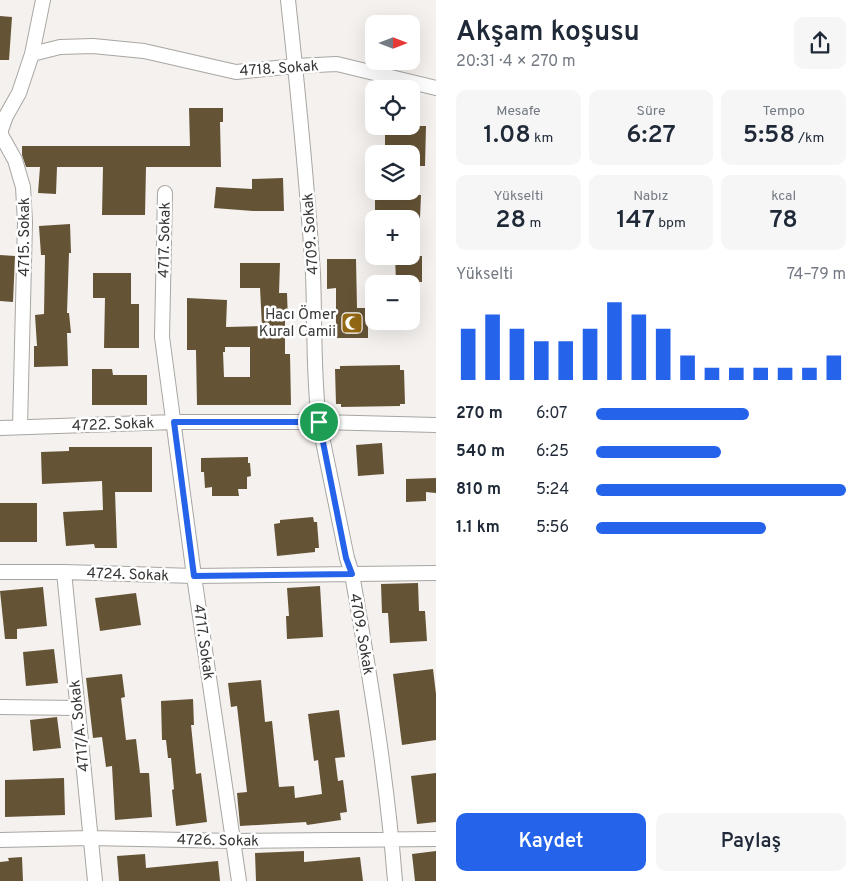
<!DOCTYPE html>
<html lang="tr">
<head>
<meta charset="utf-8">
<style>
  :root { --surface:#fff; --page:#f6f6f7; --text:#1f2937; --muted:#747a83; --accent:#2563eb }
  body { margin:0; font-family:Overpass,sans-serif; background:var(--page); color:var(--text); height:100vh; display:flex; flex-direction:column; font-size:19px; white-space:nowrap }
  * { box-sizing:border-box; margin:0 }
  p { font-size:16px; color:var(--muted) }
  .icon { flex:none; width:28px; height:28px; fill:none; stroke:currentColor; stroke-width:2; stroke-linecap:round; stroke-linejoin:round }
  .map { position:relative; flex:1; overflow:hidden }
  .panel { display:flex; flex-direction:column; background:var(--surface); width:430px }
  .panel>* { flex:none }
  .needle { width:32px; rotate:90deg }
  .fabs { position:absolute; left:365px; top:15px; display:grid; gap:10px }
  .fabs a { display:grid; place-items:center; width:55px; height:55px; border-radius:10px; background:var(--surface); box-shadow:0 5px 20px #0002; font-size:25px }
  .pin { position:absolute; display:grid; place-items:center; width:42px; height:42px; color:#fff; margin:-21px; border:2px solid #fff; border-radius:50%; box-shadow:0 1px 5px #0007 }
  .round { display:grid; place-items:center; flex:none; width:52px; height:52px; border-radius:10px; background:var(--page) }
  .headline { display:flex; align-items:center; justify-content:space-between; height:85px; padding:0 20px }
  h1 { font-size:28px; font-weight:600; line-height:38px }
  .figures { display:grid; grid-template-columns:repeat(3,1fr); gap:8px; height:85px; padding:5px 20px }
  .figures div { display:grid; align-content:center; border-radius:10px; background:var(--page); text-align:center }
  .figures b { font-size:25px; font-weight:600 }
  .figures small { font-size:14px; font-weight:400 }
  .figures p { font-size:14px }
  .chart { height:140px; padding:10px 20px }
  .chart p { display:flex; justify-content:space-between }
  .chart svg { width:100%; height:90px; margin-top:5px; stroke:var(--accent); stroke-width:6 }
  .action { display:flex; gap:10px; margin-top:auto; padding:10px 20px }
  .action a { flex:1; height:58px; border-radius:10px; background:var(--accent); color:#fff; font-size:20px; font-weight:600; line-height:58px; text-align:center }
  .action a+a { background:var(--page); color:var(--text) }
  ul { padding:0 20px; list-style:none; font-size:16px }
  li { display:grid; grid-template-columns:80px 60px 1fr; align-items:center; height:38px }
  li i { height:12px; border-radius:6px; background:var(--accent) }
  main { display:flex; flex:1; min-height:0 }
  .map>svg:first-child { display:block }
  .building { fill:#655336; fill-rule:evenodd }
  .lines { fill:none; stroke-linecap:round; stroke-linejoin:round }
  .minor-casing { stroke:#a8a6a2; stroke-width:16 }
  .minor { stroke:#fff; stroke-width:14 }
  .route-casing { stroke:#fff; stroke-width:10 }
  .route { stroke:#2563eb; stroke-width:6 }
  .labels { text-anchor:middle; stroke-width:5; stroke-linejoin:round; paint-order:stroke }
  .street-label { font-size:15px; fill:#373634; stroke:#fff }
  .poi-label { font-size:15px; fill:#373634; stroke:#fff; text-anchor:end }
</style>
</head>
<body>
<main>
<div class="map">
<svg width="436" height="881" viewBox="0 0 436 881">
  <rect width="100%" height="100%" fill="#f4f1ee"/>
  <path class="building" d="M0 16 12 17 9 60H0Z
    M189 108H223V122H220L221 167H146L145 215H102L103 167H57L56 194 38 193 40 167H26L22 155V146H190Z
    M385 126H426L425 166H411V154H385Z
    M283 178 284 211H253L214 208 216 187 252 189V179Z
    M375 195H421L420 218H375Z
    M70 224 71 253H69L67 313H69L71 333H67L68 366 34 367V346H37L35 315 44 314 45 255H41L39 226Z
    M0 255 15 256 13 302 0 301Z
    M395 256H422V282H396Z
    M327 259H356L357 308H368V338H336V288L327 289Z
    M240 263H280L279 293H287L288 321H285V354H290L291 405H197L196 350H187V298L227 300 226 327 262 326 260 288H240ZM225 347H250V377H224L223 352H225Z
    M93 273H131V304H139V348H104L105 298H93Z
    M400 365V370H404L405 404H400V406L341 407V404H336L335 369H340V366Z
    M92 369H112L113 375H147V405H92Z
    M382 443 384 474 358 476 356 445Z
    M69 447H152V492H115L117 548H95L94 544 66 546 63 512 103 510 102 481 42 484 41 452 69 451Z
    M248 457V463H250L251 476 247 477V489H238L239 496H212V487L205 488 204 472H201V458Z
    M436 478V493L426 492V501L406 502V479Z
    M0 503H37V542H0Z
    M313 517 314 522H317L319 548H315V552L277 556 274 524 280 523V520Z
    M418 583 419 611H425L427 641 390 643 388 613H382L381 584Z
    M320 586 323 637 287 639 286 616H289L287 588Z
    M43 587 47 626 17 629V639H5L0 591Z
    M136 593 141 625 100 631 95 598Z
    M54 649 58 683 26 686 23 652Z
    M433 669 436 694V740L402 745 393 674Z
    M122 674 125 697 121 698 126 740 136 739 140 773H149L152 817 115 820 112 766 106 767 102 737 93 738 86 678Z
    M261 680 265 722 272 721 279 787 294 786 295 798 322 794 318 760 314 761 308 714 339 710 345 757 335 758 338 781 343 780 347 812 340 813 341 820 307 825 306 822 240 826 237 793 247 792 237 706 231 707 228 683Z
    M193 699 194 725H191L196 774 201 773 207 822 176 826 172 790 174 789 171 758H168L166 740H162L161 701Z
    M57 717 61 748 33 751 30 720Z
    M436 773V822L417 824 411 776Z
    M64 778 65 815 5 817V780Z
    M304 851V862L360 857 363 881H256L255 853Z
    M436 851V881H415L412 854Z
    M145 854 146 868 218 861 220 881H119L117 856Z
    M22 857 23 881H0V862L9 861 8 858Z"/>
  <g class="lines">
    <g class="minor-casing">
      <path id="minor" d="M288 0C298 91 307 182 313 274 315 323 313 373 319 422L347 558 352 574C370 676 387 778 395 881
        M32 54 60 47 93 46 144 51 236 72 295 66 337 64 436 88
        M165 193 162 337 194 576 239 881
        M20 427 25 222 23 187 15 160 1 135V130L6 116 19 93 32 54 43 0
        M0 428 174 422H319L436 425
        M0 572H64L194 576 436 573
        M64 572 95 881
        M0 707 77 708
        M0 840 90 838 233 841 436 839"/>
    </g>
    <use href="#minor" class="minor"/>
  </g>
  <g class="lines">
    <g class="route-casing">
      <path id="route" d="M174 422H319L346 558 352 574 194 576Z"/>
    </g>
    <use href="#route" class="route"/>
  </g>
  <defs>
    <g id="mosque-square" transform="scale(1.125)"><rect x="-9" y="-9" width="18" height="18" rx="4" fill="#936813" stroke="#fff"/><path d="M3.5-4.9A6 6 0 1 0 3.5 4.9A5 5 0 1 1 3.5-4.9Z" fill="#fff"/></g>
  </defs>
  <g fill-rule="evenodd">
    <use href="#mosque-square" x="352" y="323"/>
  </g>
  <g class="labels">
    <g class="street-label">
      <text transform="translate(279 68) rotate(-4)" y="5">4718. Sokak</text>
      <text transform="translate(310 234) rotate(-94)" y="5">4709. Sokak</text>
      <text transform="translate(24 237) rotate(-90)" y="5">4715. Sokak</text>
      <text transform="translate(164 240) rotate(-89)" y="5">4717. Sokak</text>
      <text transform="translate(113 424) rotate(-2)" y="5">4722. Sokak</text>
      <text transform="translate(128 574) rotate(2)" y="5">4724. Sokak</text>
      <text transform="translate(362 634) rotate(80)" y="5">4709. Sokak</text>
      <text transform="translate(204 642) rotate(82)" y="5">4717. Sokak</text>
      <text transform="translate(79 726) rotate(-96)" y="5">4717/A. Sokak</text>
      <text transform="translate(218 840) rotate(1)" y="5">4726. Sokak</text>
    </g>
    <g class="poi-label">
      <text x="336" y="319">Hacı Ömer<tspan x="336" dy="17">Kural Camii</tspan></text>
    </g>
  </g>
</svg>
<div class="fabs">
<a><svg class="needle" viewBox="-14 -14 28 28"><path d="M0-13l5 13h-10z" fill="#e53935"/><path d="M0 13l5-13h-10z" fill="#747a83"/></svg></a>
<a><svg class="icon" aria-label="locate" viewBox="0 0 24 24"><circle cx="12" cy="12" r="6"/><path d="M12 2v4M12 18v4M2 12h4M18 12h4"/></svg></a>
<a><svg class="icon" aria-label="layers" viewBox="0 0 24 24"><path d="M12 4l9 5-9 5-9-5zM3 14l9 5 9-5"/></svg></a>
<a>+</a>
<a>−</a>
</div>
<div class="pin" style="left:319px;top:422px;background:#1e9e55"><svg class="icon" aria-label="arrive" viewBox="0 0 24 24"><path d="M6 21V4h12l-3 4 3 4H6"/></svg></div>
</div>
<section class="panel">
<div class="headline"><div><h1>Akşam koşusu</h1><p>20:31 · 4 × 270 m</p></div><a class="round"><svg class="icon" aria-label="share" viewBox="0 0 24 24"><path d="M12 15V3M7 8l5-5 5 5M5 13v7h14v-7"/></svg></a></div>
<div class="figures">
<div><p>Mesafe</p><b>1.08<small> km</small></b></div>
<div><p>Süre</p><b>6:27</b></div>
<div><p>Tempo</p><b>5:58<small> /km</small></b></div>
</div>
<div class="figures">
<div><p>Yükselti</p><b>28<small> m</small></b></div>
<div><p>Nabız</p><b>147<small> bpm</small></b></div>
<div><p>kcal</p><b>78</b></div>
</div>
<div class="chart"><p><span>Yükselti</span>74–79 m</p>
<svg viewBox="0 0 160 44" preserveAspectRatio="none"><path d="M5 44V19M15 44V12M25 44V19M35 44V25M45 44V25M55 44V19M65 44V6M75 44V12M85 44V19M95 44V32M105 44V38M115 44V38M125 44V38M135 44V38M145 44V38M155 44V32"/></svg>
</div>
<ul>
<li><b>270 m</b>6:07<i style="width:61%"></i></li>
<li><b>540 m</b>6:25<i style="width:50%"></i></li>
<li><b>810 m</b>5:24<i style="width:100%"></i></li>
<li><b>1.1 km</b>5:56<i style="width:68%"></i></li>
</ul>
<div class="action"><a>Kaydet</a><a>Paylaş</a></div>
</section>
</main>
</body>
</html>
